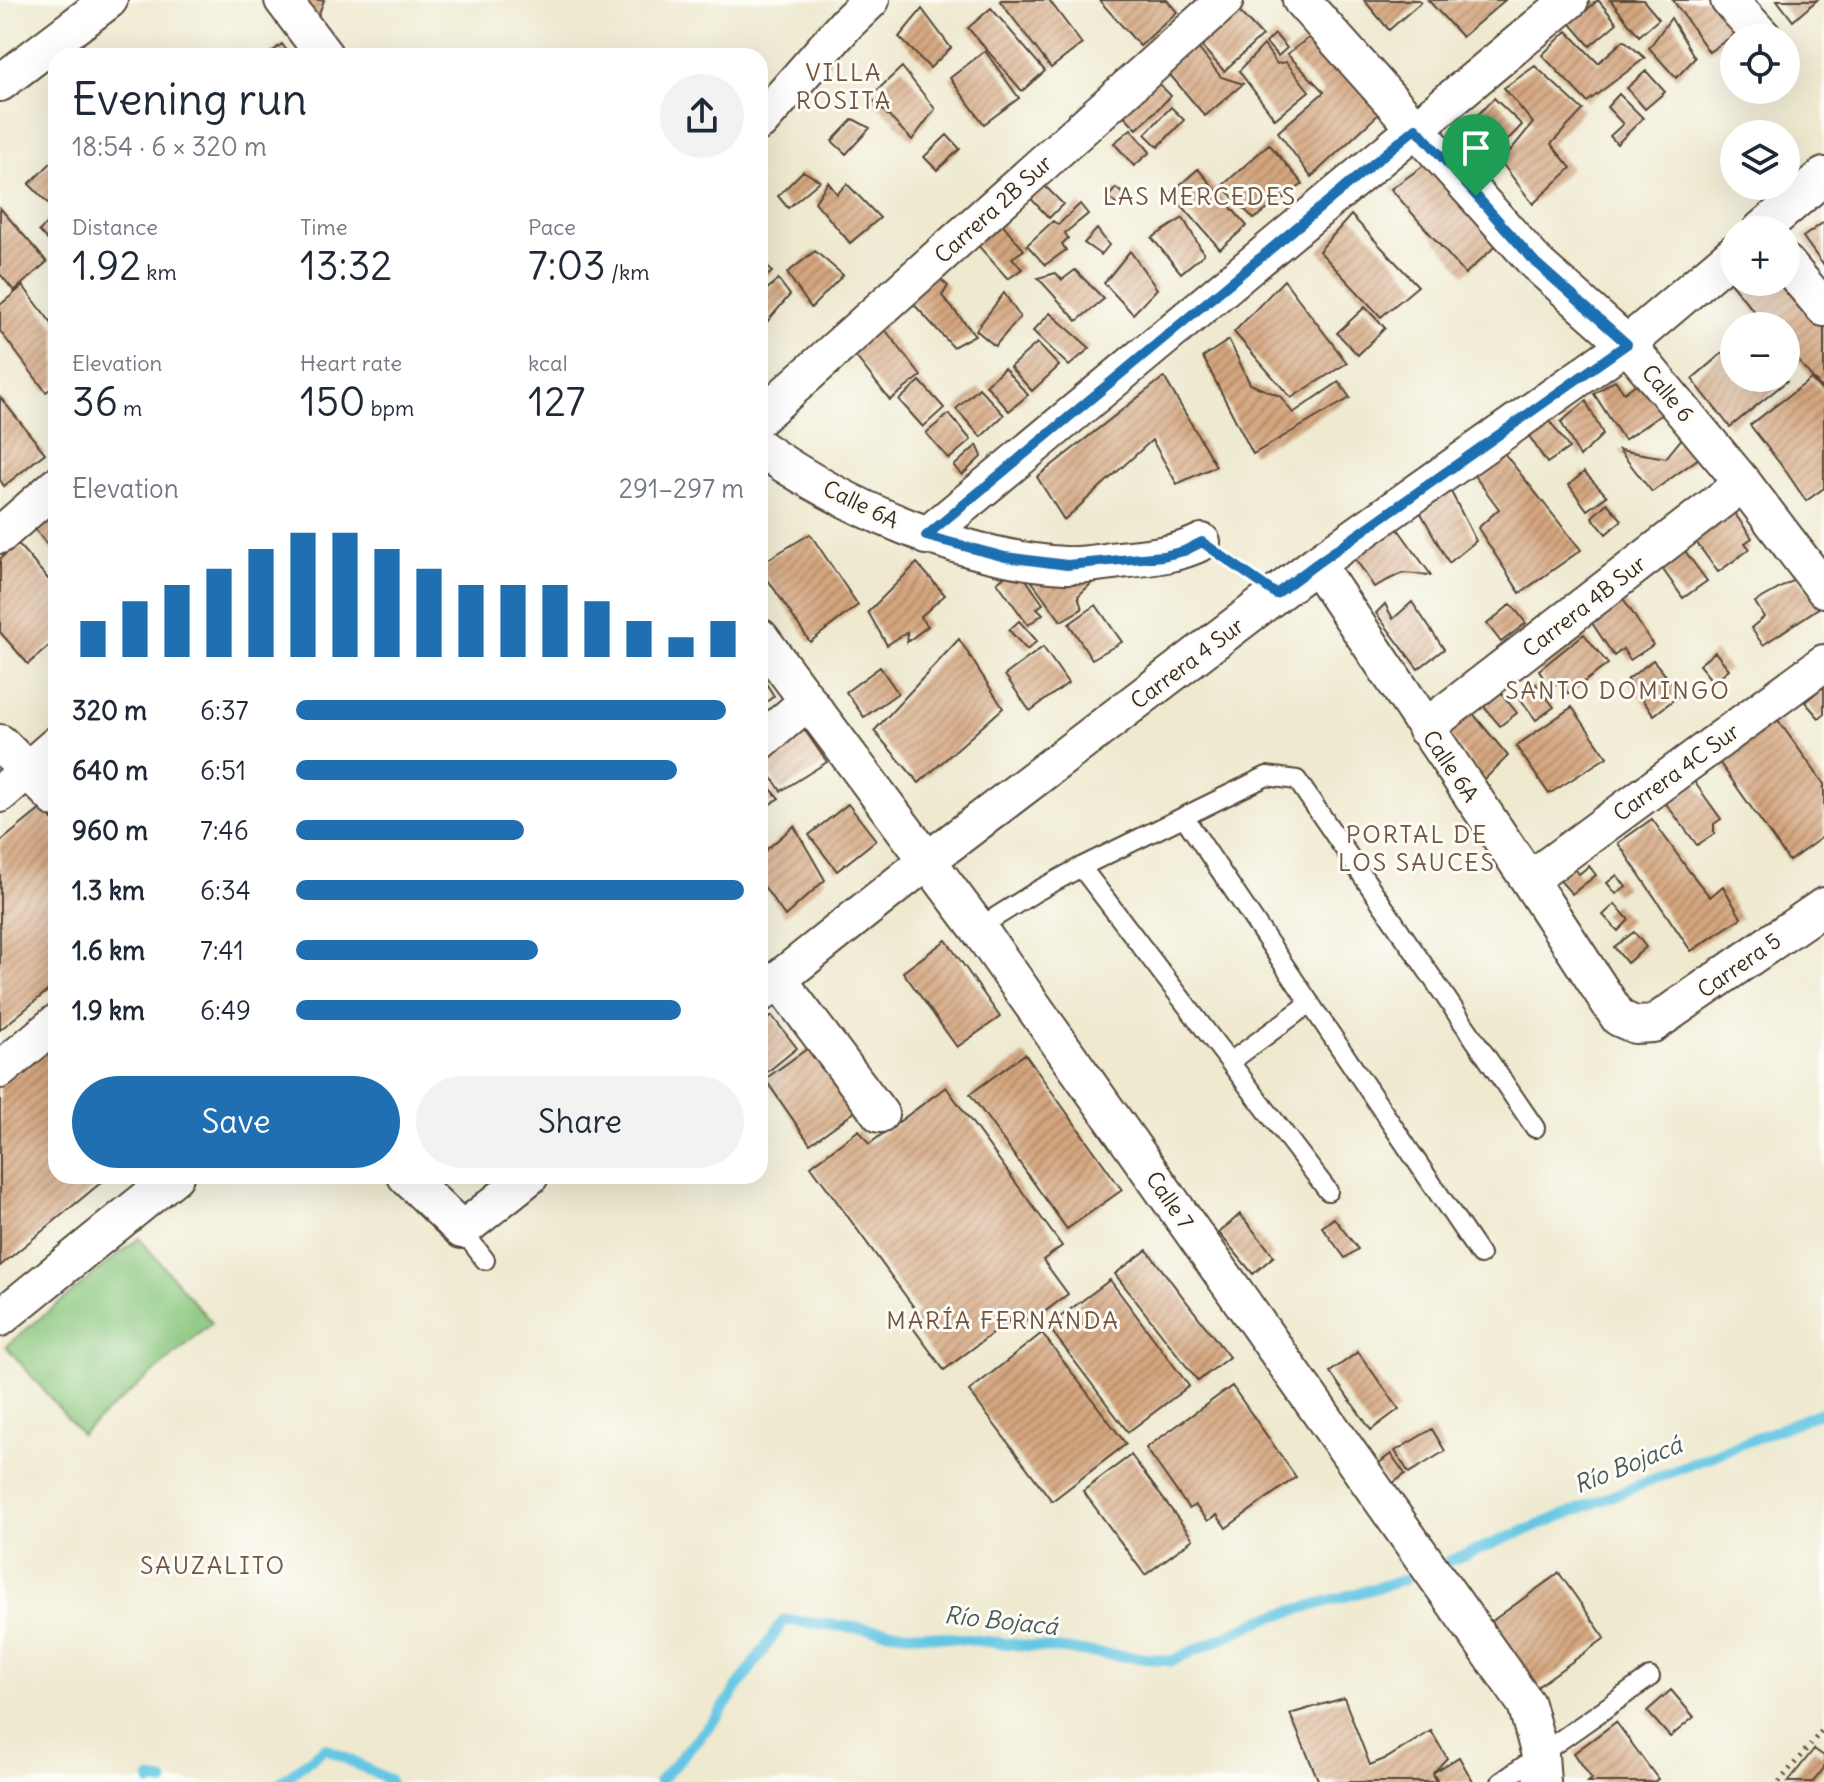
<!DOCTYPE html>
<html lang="en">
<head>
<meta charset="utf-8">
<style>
  :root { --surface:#fff; --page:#f2f2f3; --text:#1f2937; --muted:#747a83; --accent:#1f6fb2 }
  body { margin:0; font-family:Delius,sans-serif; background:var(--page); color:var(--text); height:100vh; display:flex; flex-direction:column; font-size:30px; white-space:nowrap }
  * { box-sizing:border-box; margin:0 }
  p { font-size:26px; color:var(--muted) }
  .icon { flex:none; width:44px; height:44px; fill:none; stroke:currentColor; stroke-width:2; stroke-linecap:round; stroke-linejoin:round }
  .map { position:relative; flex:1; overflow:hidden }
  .side { position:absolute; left:48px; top:48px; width:720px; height:1136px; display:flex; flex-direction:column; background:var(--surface); border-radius:24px; box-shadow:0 8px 32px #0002 }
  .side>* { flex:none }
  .controls { position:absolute; left:1720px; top:24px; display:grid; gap:16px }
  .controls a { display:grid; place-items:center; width:80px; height:80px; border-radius:50%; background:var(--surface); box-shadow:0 8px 32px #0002; font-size:40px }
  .pin { position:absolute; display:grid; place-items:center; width:68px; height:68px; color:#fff; margin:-82px -34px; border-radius:50% 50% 50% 0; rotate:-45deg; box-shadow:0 0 8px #0007 }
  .pin .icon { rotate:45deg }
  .round { display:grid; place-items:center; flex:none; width:84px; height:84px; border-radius:42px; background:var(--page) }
  .headline { display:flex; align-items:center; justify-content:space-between; height:136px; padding:0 24px }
  h1 { font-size:44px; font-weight:600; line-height:60px }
  .figures { display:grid; grid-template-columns:repeat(3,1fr); gap:12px; height:136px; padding:8px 24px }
  .figures div { display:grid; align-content:center }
  .figures b { font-size:40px; font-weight:600 }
  .figures small { font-size:22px; font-weight:400 }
  .figures p { font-size:22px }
  .chart { height:224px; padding:16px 24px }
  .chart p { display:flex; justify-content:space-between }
  .chart svg { width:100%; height:144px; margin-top:8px; stroke:var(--accent); stroke-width:6 }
  .action { display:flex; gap:16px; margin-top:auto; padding:16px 24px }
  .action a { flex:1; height:92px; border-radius:48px; background:var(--accent); color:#fff; font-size:32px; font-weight:600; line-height:92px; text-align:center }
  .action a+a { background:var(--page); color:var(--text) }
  ul { padding:0 24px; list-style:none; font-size:26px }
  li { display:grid; grid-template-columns:128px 96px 1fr; align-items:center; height:60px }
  li i { height:20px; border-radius:10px; background:var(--accent) }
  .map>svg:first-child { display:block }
  .green { fill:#88c67d; stroke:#62784e; stroke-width:2 }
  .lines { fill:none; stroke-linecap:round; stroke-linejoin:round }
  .stream { stroke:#65c6e3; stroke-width:11 }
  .building { fill:url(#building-hatch) }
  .lane-casing { stroke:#564739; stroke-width:22 }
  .street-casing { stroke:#564739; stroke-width:40 }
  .path { stroke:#564739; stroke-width:5; stroke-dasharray:2 6; stroke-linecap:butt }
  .lane { stroke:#fff; stroke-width:18 }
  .street { stroke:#fff; stroke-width:36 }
  .route-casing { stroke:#fff; stroke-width:16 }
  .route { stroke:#1f6fb2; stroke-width:10 }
  .labels { text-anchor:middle; stroke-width:6; stroke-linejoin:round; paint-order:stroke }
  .street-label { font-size:22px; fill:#3b2a1e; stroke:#fdfcf7 }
  .neighbourhood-label { font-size:24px; letter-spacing:2px; fill:#715540; stroke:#fdfcf7 }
  .water-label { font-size:24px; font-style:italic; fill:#485959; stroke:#fdfcf7 }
</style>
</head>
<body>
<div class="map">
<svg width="1824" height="1782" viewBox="0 0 1824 1782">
  <defs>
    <pattern id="building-hatch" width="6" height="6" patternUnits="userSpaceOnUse" patternTransform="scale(2)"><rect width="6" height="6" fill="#d4a67f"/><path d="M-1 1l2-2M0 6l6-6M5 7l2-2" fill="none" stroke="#ad8767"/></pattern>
  </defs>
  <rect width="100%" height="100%" fill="#fdfcf7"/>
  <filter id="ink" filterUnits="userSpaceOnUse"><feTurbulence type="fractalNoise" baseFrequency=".0125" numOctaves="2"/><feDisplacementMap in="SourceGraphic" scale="16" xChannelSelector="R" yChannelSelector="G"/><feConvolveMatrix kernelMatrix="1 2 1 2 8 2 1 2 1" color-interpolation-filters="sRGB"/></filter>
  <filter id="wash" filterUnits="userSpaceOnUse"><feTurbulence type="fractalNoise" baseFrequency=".006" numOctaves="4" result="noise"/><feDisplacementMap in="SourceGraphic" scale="32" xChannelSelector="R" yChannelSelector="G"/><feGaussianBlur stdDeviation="1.8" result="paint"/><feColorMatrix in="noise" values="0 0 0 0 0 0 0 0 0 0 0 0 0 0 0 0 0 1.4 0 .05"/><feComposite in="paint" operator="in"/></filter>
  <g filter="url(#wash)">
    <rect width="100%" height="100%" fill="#eee9cf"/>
    <path class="green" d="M139 1238 212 1323 81 1434 6 1346Z"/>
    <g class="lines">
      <path class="stream" d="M1449 1561 1824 1411
        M151 1782V1780L164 1782
        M281 1782 325 1748 389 1780 390 1782
        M659 1782 717 1717 784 1620 1171 1661 1264 1619 1404 1580"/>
    </g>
    <g id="blocks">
      <path class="building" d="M300 0H324L317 19Z
        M1001 0H1049L1082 44 1051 68 1000 1Z
        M1099 0H1167L1177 12 1140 46Z
        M1364 0H1419L1421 2 1389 30Z
        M1428 0H1505L1462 37Z
        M1598 0 1617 23 1590 46 1571 24Z
        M1610 0H1643L1659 19 1639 36Z
        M1673 0H1711L1735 34 1709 52Z
        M1777 0H1817L1793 21Z
        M1231 3 1262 36 1224 71 1194 38Z
        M991 8 1045 71 1022 91 968 28Z
        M922 9 951 48 930 68 899 37Z
        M1671 18 1695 58 1676 78 1649 48Z
        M1567 31 1598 63 1624 40 1645 58 1587 102 1542 55Z
        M1317 32 1383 110 1311 177 1278 132 1324 92 1287 54Z
        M1275 34 1287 48 1278 56 1266 43Z
        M282 44 291 56H267Z
        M1195 44 1221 77 1243 84 1205 116 1166 70Z
        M1264 45 1277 64 1286 62 1309 91 1275 119 1239 71Z
        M985 51 1019 98 984 124 950 78Z
        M1535 66 1583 110 1551 144 1571 168 1533 204 1501 162 1533 123 1504 88Z
        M902 67 935 109 912 140 870 97Z
        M1646 71 1665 92 1645 109 1627 88Z
        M1148 72 1171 96 1137 129 1114 105Z
        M1619 94 1643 118 1617 144 1610 136 1623 124 1607 107Z
        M1494 98 1522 125 1500 148 1472 121Z
        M1171 107 1184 120 1158 147 1145 134Z
        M853 119 870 128 846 154 832 141Z
        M1131 129 1150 152 1134 166 1114 143Z
        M947 135 960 149 937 170 924 157Z
        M1269 144 1303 184 1254 219 1222 186Z
        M56 158V211L29 184Z
        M1430 161 1500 242 1465 274 1391 189Z
        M1198 169 1247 226 1220 249 1171 193Z
        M803 171 820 181 788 208 778 196Z
        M1036 177 1063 204 1049 218 1023 190Z
        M828 182 837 194 847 184 880 218 850 243 815 202Z
        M1116 188 1129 199 1118 206 1108 197Z
        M1080 204 1088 214 1065 233 1068 238 1062 244 1066 250 1045 265 1027 245 1053 221 1058 225Z
        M0 208 47 262 14 291 0 274Z
        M56 215V249L39 231Z
        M995 215 1024 250 1012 258 1022 269 1008 279 975 242Z
        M1351 215 1418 286 1381 317 1319 251Z
        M1183 218 1204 254 1181 273 1152 238Z
        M1824 222V266L1803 237Z
        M1097 229 1109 245 1101 255 1084 243Z
        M815 251 843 275 811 308 787 273Z
        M1130 251 1157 289 1133 314 1104 283Z
        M760 256 772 272 760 281Z
        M1075 270 1104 299 1077 321 1038 278 1056 273 1062 280Z
        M936 275 948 286 942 296 975 335 953 347 910 300Z
        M1734 278V282H1788L1824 326V391L1786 347V326H1766L1729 281Z
        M778 279 790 295 760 330V296Z
        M1284 280 1347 363 1291 398 1234 332Z
        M23 286 56 329V385L46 392 0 331V305Z
        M1004 293 1020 317 995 346 976 330Z
        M1365 307 1385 328 1358 355 1337 333Z
        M1050 313 1090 348 1069 366 1033 331Z
        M877 319 921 376 890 400 846 344Z
        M1229 340 1250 384 1280 396 1293 413 1339 382 1350 398 1253 454 1203 357Z
        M1037 343 1059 366 1032 391 1010 367Z
        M1734 343V378H1784L1787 381 1730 427 1692 379Z
        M1004 368 1028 395 1009 411 986 385Z
        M1164 377 1216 466 1177 484 1152 440 1064 520 1037 477Z
        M1811 379 1824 393V488L1806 501 1785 470 1750 425Z
        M1615 380 1624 393 1640 381 1662 414 1624 440 1594 394Z
        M920 381 944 408 923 427 899 400Z
        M979 388 1004 415 981 437 956 409Z
        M0 397 45 453 4 486 0 480Z
        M1586 401 1603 434 1580 457 1561 422Z
        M1543 411 1569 448 1547 463 1522 425Z
        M949 414 971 440 949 459 926 433Z
        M1683 437 1699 458 1652 492 1619 450 1666 458Z
        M1496 443 1581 550 1520 593 1478 528 1499 509 1468 467Z
        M977 445 982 456 962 475 954 466Z
        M1584 472 1607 496 1587 510 1569 485Z
        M1445 480 1476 541 1449 563 1418 508Z
        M1607 503 1622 520 1606 534 1592 517Z
        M56 511V556L34 528Z
        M1733 511 1752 538 1745 543 1750 549 1718 572 1694 539Z
        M1393 522 1431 575 1402 573 1374 587 1349 549Z
        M810 534 858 605 810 642 760 568V564Z
        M17 543 56 588V640L28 664 0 632V559Z
        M1682 547 1707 581 1683 598 1659 564Z
        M917 563 945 595 920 617 928 626 907 642V632L887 645 868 612Z
        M1017 567 1043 604 1037 608 1043 614 1028 625 997 582Z
        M1025 572 1094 581 1078 596 1082 609 1061 621Z
        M1798 578 1820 607 1763 645 1751 628 1764 617 1755 602Z
        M1621 595 1653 645 1630 660 1623 649 1614 656 1588 617Z
        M1412 602 1444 649 1418 669 1376 613 1385 604 1393 619Z
        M1511 604 1526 623 1501 642 1487 624Z
        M1096 605 1122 642 1092 659 1069 624Z
        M1019 621 1037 641 1027 650 1009 630Z
        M1584 634 1608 664 1568 694 1562 682 1548 687 1539 670Z
        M959 639 1003 708 919 783 874 731Z
        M1043 647 1068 683 1030 711 1005 675Z
        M1715 652 1729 669 1713 682 1699 665Z
        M1653 660 1681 694 1654 715 1627 680Z
        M880 667 898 693 864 717 846 692Z
        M760 674 774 696 760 707Z
        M1536 684 1554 707 1536 720 1519 697Z
        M1824 686V714L1819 718 1805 702Z
        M1501 693 1517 713 1500 726 1484 707Z
        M1572 707 1607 757 1549 794 1516 746Z
        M1470 710 1508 756 1484 780 1449 734Z
        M1775 716 1824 784V836L1789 861 1717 759Z
        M801 725 827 762 781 791 762 763Z
        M760 777 779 798 760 811Z
        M1693 780 1721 819 1714 824V834L1697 845 1664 801Z
        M848 804 876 840 837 871 809 835Z
        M42 808 56 825V984L0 1030V842Z
        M1652 819 1689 871 1710 897 1723 886 1741 918 1691 951 1618 843Z
        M794 826 825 880 785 916 760 881V855Z
        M1571 864 1579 874 1589 866 1596 875 1572 894 1556 876Z
        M1617 875 1626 887 1616 894 1607 883Z
        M1615 904 1629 920 1618 931 1603 915Z
        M1634 932 1646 947 1627 963 1614 947Z
        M946 940 1000 1017 957 1047 903 972Z
        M772 1016 797 1048 760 1078V1025Z
        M56 1041V1176H109L0 1266V1086Z
        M814 1044 860 1108 810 1144 765 1079Z
        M1025 1054 1122 1190 1067 1229 970 1094Z
        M946 1087 1062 1246 1043 1260 1068 1294 1030 1323 1021 1312 944 1370 908 1321 918 1313 811 1166 859 1130 869 1144Z
        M1240 1214 1274 1256 1253 1274 1219 1233Z
        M1334 1218 1358 1249 1345 1258 1322 1227Z
        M1147 1250 1229 1357 1198 1381 1115 1274Z
        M1110 1280 1189 1386 1128 1432 1048 1326Z
        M1042 1333 1126 1444 1052 1501 969 1391Z
        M1358 1352 1399 1409 1371 1430 1330 1372Z
        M1232 1386 1296 1477 1226 1528 1217 1515 1208 1521 1195 1505 1189 1509 1146 1448Z
        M1432 1429 1445 1451 1409 1473 1395 1451Z
        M1391 1454 1405 1474 1389 1486 1375 1466Z
        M1131 1455 1193 1539 1145 1575 1083 1491Z
        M1559 1573 1605 1638 1534 1689 1488 1624Z
        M1671 1690 1694 1717 1670 1737 1647 1711Z
        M1344 1698 1370 1765 1387 1758 1431 1731 1447 1758 1433 1773 1459 1757 1473 1782H1438L1433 1773 1435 1782H1319L1290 1714Z
        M1616 1722 1658 1779 1654 1782H1588L1592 1779 1574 1753Z
        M1814 1749 1824 1756V1768L1813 1782H1788Z"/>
    </g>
  </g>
  <g filter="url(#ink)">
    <use href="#blocks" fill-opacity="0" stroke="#564739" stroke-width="2"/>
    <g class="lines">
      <g class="lane-casing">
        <path id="lane" d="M1184 817 1480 1255
          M1081 867 1267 776 1297 780 1535 1128
          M978 928 1037 891 1081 867 1328 1191
          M1230 1062 1310 1003
          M462 1230 485 1260
          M1501 1782 1650 1677"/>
      </g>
      <g class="street-casing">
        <path id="street" d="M283 0 325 56
          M1301 0 1536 263 1627 344 1743 483 1824 589
          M1729 0 1764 38
          M0 83 109 0
          M760 122 846 24 871 0
          M1761 230 1824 176
          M1786 263 1824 308
          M760 417 1225 0
          M760 448C844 507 962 559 1065 565 1083 566 1102 562 1120 560 1149 557 1176 555 1202 542
          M0 535 56 486
          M926 536 1570 0
          M1316 564 1529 880 1619 1018 1635 1025 1653 1024 1824 906
          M760 637 978 928 1526 1704 1540 1755 1542 1782
          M1425 728 1743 483
          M760 742 808 701
          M0 743 56 799
          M0 794 56 745
          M1529 880 1824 663
          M778 979 880 1114
          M760 994 928 860 1316 564 1627 344 1734 253
          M0 1070 56 1023
          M406 1176 462 1230 530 1176
          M0 1318 175 1176"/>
      </g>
      <path class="path" d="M1228 560 1246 573
        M1779 1782 1824 1728"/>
      <use href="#lane" class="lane"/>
      <use href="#street" class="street"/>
    </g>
  </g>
  <g class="lines" filter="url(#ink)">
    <g class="route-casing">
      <path id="route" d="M1416 128 1536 263 1627 344 1316 564 1276 594 1202 542 1184 551 1163 556 1067 565 1005 557 926 536Z"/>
    </g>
    <use href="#route" class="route"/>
  </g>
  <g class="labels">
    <g class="street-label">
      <text transform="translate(993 209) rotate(-42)" y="8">Carrera 2B Sur</text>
      <text transform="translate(1668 393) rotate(50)" y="8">Calle 6</text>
      <text transform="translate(861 504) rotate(26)" y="8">Calle 6A</text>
      <text transform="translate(1584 606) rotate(-38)" y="8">Carrera 4B Sur</text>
      <text transform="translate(1187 663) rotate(-37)" y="8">Carrera 4 Sur</text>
      <text transform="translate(1451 766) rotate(56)" y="8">Calle 6A</text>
      <text transform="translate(1676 772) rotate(-36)" y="8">Carrera 4C Sur</text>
      <text transform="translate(1739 965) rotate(-35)" y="8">Carrera 5</text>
      <text transform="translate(1170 1200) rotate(55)" y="8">Calle 7</text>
    </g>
    <g class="neighbourhood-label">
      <text x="844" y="81">VILLA<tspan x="844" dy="28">ROSITA</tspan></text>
      <text x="1200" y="205">LAS MERCEDES</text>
      <text x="1618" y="699">SANTO DOMINGO</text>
      <text x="1417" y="843">PORTAL DE<tspan x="1417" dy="28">LOS SAUCES</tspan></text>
      <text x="1003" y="1329">MARÍA FERNANDA</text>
      <text x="213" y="1574">SAUZALITO</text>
    </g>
    <g class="water-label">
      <text transform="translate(1628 1465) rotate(-22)" y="8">Río Bojacá</text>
      <text transform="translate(1001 1621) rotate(6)" y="8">Río Bojacá</text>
    </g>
  </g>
</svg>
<div class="controls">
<a><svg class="icon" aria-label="locate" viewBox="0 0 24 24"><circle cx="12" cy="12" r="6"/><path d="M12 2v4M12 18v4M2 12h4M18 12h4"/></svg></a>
<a><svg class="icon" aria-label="layers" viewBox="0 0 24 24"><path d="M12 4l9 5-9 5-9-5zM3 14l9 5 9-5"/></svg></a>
<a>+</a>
<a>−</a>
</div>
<div class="pin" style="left:1476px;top:196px;background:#1e9e55"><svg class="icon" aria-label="arrive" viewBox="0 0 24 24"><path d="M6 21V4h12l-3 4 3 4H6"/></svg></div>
<section class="side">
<div class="headline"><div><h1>Evening run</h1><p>18:54 · 6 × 320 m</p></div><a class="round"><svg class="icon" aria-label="share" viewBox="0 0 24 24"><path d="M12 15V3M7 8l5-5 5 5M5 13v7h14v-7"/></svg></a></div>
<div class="figures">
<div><p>Distance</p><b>1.92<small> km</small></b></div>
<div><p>Time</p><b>13:32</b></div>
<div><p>Pace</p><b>7:03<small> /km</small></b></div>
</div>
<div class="figures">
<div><p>Elevation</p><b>36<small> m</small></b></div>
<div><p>Heart rate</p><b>150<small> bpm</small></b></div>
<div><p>kcal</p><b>127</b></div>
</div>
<div class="chart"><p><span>Elevation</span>291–297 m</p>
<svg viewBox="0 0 160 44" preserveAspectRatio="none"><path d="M5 44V33M15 44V27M25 44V22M35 44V17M45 44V11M55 44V6M65 44V6M75 44V11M85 44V17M95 44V22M105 44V22M115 44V22M125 44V27M135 44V33M145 44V38M155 44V33"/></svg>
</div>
<ul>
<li><b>320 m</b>6:37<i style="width:96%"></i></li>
<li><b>640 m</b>6:51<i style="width:85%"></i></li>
<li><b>960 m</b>7:46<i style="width:51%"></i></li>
<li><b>1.3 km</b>6:34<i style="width:100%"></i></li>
<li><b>1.6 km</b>7:41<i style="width:54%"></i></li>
<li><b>1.9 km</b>6:49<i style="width:86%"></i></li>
</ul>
<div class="action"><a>Save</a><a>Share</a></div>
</section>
</div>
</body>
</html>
